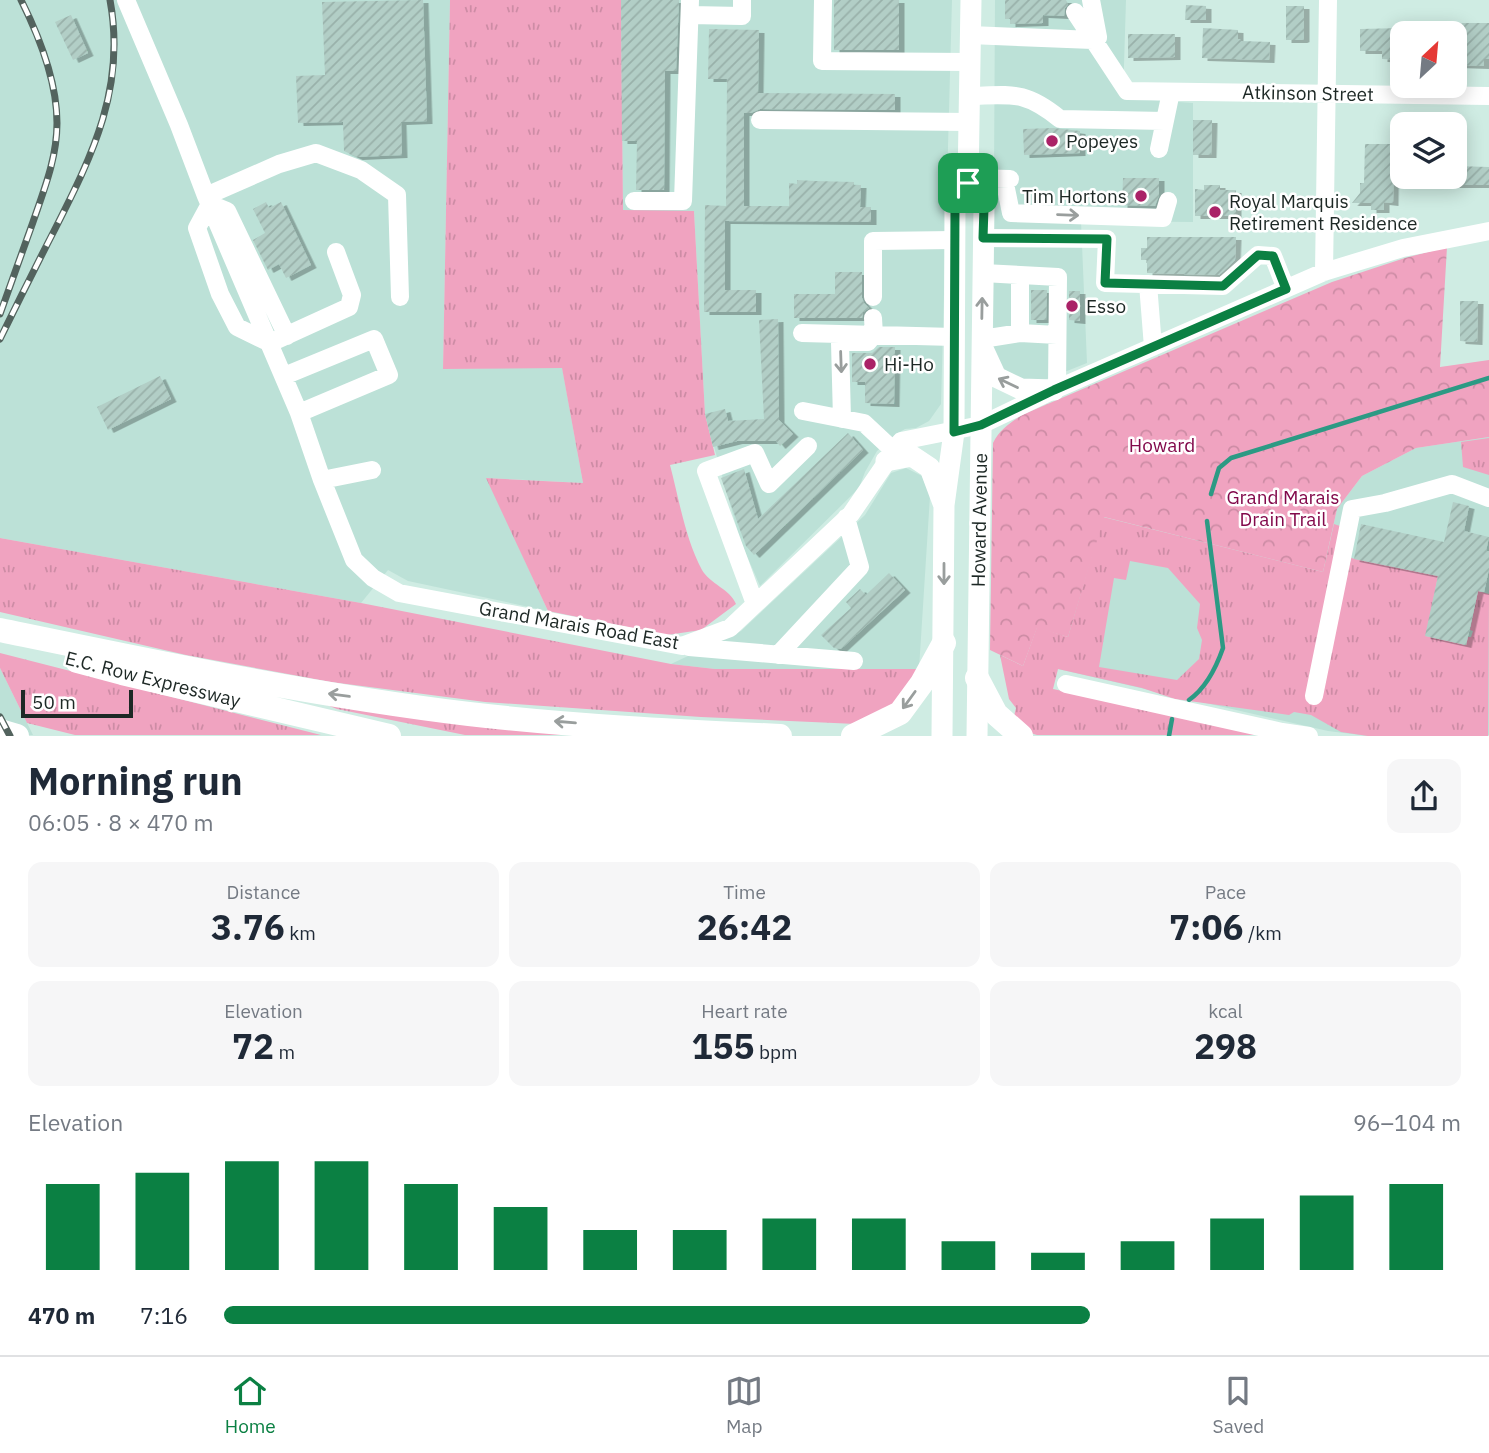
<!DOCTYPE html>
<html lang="en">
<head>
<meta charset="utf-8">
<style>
  :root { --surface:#fff; --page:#f6f6f7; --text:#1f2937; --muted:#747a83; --line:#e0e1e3; --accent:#0b8043 }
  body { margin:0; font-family:"IBM Plex Sans",sans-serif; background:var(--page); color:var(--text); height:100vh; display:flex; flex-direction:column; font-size:26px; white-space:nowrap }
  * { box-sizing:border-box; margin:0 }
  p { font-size:23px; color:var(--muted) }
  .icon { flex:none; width:38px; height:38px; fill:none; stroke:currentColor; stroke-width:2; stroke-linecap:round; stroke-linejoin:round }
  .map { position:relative; height:736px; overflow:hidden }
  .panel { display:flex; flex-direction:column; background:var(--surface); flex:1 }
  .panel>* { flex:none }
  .needle { width:46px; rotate:26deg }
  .tools { position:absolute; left:1390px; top:21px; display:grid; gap:14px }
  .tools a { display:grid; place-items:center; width:77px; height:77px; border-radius:14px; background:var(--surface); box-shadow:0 4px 18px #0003; font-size:35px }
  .scale { position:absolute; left:21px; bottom:18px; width:112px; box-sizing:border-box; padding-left:7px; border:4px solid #1d2825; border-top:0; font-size:19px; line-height:24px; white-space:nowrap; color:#1d2825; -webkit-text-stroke:5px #fff; paint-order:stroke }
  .pin { position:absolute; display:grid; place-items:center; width:60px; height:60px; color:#fff; margin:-30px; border-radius:14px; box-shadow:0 4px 10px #0006 }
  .round { display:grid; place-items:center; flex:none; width:74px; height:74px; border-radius:14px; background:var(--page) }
  .summary { display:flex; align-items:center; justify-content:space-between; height:119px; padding:0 28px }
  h1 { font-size:38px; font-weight:800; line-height:52px }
  .figures { display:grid; grid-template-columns:repeat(3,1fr); gap:10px; height:119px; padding:7px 28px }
  .figures div { display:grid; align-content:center; border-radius:14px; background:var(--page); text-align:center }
  .figures b { font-size:35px; font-weight:800 }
  .figures small { font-size:19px; font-weight:400 }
  .figures p { font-size:19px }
  .chart { height:196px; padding:14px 28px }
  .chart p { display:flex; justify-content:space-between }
  .chart svg { width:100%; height:126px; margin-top:7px; stroke:var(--accent); stroke-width:6 }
  ul { padding:0 28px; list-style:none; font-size:23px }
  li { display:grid; grid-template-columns:112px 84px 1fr; align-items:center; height:52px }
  li i { height:18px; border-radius:9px; background:var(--accent) }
  .dock { display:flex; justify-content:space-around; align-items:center; height:98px; border-top:2px solid var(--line); background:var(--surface); font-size:19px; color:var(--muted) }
  .dock a { display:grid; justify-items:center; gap:4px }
  .dock .active { color:var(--accent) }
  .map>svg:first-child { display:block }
  .built { fill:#bce1d7 }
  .grass { fill:url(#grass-tufts); fill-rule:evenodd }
  .park { fill:url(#park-crowns) }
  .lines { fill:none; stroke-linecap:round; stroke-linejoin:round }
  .stream { stroke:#2c9a84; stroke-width:4.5 }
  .building { fill:url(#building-hatch); filter:url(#shadow) }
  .minor { stroke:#fff; stroke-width:18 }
  .major { stroke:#fff; stroke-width:21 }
  .highway { stroke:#fff; stroke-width:24 }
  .rail-casing { stroke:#53635e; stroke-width:7 }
  .rail { stroke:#fff; stroke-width:4.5; stroke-dasharray:13; stroke-linecap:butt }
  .oneway { stroke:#999e9d }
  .route-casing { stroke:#fff; stroke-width:14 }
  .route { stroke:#0b8043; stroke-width:9 }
  .poi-dot { fill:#aa2267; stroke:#fff; stroke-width:2.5 }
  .labels { text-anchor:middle; stroke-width:5; stroke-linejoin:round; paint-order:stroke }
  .street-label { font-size:19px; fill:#1d2825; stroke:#fff }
  .poi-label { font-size:19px; fill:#1d2825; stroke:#fff; text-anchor:start }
  .park-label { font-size:19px; fill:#82094b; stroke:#fff }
</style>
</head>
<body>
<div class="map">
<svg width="1489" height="736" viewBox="0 0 1489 736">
  <defs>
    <pattern id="grass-tufts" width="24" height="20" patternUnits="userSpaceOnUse" patternTransform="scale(1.75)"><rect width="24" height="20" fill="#f0a3c0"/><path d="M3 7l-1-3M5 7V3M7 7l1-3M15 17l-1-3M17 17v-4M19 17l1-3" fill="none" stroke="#cd8ca5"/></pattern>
    <pattern id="park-crowns" width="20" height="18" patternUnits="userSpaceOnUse" patternTransform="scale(1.75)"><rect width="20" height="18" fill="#f0a3c0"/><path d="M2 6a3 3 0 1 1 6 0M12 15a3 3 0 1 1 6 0" fill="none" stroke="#cd8ca5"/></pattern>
    <pattern id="building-hatch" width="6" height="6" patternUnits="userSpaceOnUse" patternTransform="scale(1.75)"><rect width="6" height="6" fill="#b2cec6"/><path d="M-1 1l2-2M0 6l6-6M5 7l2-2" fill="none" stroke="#99b1aa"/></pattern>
    <filter id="shadow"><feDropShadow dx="5.5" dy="3" stdDeviation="0" flood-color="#0004"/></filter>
  </defs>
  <rect width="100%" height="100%" fill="#cfece3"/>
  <path class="built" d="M0 0H450L443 369 562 367 583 483 487 478 548 611 408 581 388 570 361 603 0 538Z
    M621 0H952L941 404 929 421 916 428 905 429 896 434 877 451 865 472 859 488 760 586 740 540 705 414 694 211H623Z
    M995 0H1126L1123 98 1193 103V222L1081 221 1087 363 1032 385 1004 376 993 350Z
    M1489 437V735L1368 736 1328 731 1058 669 1103 517 1323 572 1337 509 1362 476 1416 448Z
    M906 468 922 476 930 496 919 669H715L671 664 741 631 865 515 891 473Z
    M0 668 33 735H0Z"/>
  <path class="grass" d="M450 0H621L623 210 694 211 705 414 715 455 670 465C679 499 685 538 702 570 710 584 730 589 736 604L701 630 667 635 548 611 486 478 583 483 562 368 443 369Z
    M1489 438V475L1463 467 1461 442Z
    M1103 517 1323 572 1334 524 1343 527 1318 701 1351 558 1438 576 1426 636 1466 645 1468 637H1471L1473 631 1470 630 1478 591 1489 594 1488 736H1368L1341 732 1311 715 1294 712 1289 715 1175 699 1142 688 1058 669 1053 689 1268 735H1037L1027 732 1014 716 1016 708 1009 699 1000 655 1023 666 1037 627 1068 637ZM1130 561 1168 568 1200 604 1197 628 1202 640 1199 659 1177 680 1099 667 1114 578 1126 580Z
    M0 538 361 603 671 664 715 669H919L887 712 856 724 701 717 485 702 331 682 186 655 0 612Z
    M0 653 321 735H75L27 723 0 668Z
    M312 699 635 735H465L337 709Z"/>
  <path class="park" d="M1447 247 1440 367 1489 360V437L1416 448 1362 476 1337 509 1323 572 1104 517 1068 637 1037 628 1023 666 990 650 993 443C999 430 1010 423 1022 415L1332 282 1405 258Z"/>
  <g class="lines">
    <path class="stream" d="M1211 494 1219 468 1231 458 1489 378
      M1189 700C1206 688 1216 668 1223 648L1207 521
      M1169 736 1172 719"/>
  </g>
  <path class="building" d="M423 0 427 121 401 122 402 155 357 157 344 151 343 122 298 123 296 76 325 75 322 2Z
    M621 0H679L676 71H665L664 190H636L637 141H622Z
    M834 0H899V50H834Z
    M1005 0H1066L1068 4 1065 8 1064 16 1043 15V23L1010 24V19H1005Z
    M1186 5 1206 6V20H1185Z
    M1286 6H1304V39L1302 40H1286Z
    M71 15 88 53 73 60 55 22Z
    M1454 23H1489V59H1484V66L1454 65Z
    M1203 28 1238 30V39H1241V41L1270 42 1269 60 1202 58Z
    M1402 28V60L1382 59V51H1360V29Z
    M709 29 759 30 758 93 895 94V110L760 109 751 113H744V206H789V183L797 184V180L815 181 854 182V185H861L860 207H871V222L725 221V290H756V312H704L705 205 726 206 727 79H708Z
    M1128 34H1175V57L1128 58Z
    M1193 120H1212L1211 155H1193Z
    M1054 128 1080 131V153L1024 155 1023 129Z
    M1365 144H1394L1393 203 1384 202V210H1371V203H1352L1360 193V183H1364Z
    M1454 166 1489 167V185H1454Z
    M1123 178H1159V195L1155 206 1122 205Z
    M1204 185H1220V190H1236V216H1195V189L1204 190Z
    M266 202 269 208 281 202 311 265 286 278 279 264 268 270 253 240 265 233 253 209Z
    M1147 237H1236L1235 260 1219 275 1147 273V260H1141V248H1147Z
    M835 272H862V298L864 303 869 308 863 312 862 318H794V294H835Z
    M1031 290H1047L1046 320H1031Z
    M1069 291H1080V321L1069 320Z
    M1460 301H1478L1477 342 1460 341Z
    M778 319 779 420 793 434 780 446 776 441H737L713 447 705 414 725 409 728 421 764 419 759 320Z
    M879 347H895L894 404 865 403V382H852V353H872Z
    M160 376 171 399 108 430 97 407Z
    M848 433 863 450 754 555 746 546 721 478 744 469 758 519Z
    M1453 502 1469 506 1464 531 1489 537 1486 551H1489V569L1484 592 1478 591 1466 645 1425 636 1438 576 1354 559 1361 524 1444 542Z
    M889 573 905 590 841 649 834 648 821 635 851 608 846 602 860 589 866 595Z"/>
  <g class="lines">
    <path class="minor" d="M126 0 179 125 206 196 299 413 322 480 354 560 373 578 399 593 682 646 730 628 851 514 901 441 981 425 1054 390 1324 272 1403 248 1489 231
      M823 0 822 61 970 62
      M1075 12 1127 91 1489 96
      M690 15 742 16V0
      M970 35 1093 40 1098 37 1091 0
      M969 96C1012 95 1024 90 1060 119L1165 121
      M760 120 969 122
      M1159 149 1171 92
      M968 178 1010 179
      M1004 179 1011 213 1163 218 1168 201
      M206 196 279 164 316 153 361 170 397 195 400 297
      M634 201H683L690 0
      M983 238 1107 239 1105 283 1223 286 1258 255 1273 256 1286 289
      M1324 272 1328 0
      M983 273 1058 277 1057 389
      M1020 275V333
      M1148 284 1153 347
      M873 297V241L954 240
      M802 333 954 337
      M287 336 227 211 210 204 197 228 220 294 237 327 270 343 349 307 352 295 336 252
      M982 339 1020 333 1057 335
      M284 376 374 339 389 375 299 413
      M803 411 864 423 894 451
      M842 419 840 342H868L874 335 873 318
      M322 480 372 470
      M755 604 706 471 755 453 769 484 808 446
      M689 647 854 661
      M778 655 860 567 846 518
      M1066 684 1282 732 1309 736
      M1314 696 1352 509 1385 503 1452 484 1489 498"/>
    <path class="major" d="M968 183 984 207 977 736
      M984 351 996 377 1021 389 1054 390
      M886 461 912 456 930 468 943 503
      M942 736 944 505 954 432 955 205 968 183 971 0"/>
    <path class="highway" d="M0 630C155 662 311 695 469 714 572 726 676 731 780 736
      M77 661 122 673 389 736
      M977 678 996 714 1021 736
      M0 731 17 736
      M853 736 900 713 922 683 944 643"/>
    <g class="rail-casing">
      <path id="rail" d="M0 314C11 283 22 253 33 222 44 190 57 158 57 123 57 82 39 36 21 0
        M0 339C18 302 36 266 55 229 93 154 126 87 110 0
        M0 717 10 736"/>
    </g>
    <use href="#rail" class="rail"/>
  </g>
  <defs><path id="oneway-shaft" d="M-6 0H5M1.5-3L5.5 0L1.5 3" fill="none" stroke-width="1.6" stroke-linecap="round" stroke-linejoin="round" transform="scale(1.75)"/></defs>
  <g class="oneway">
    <use href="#oneway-shaft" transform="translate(1068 215) rotate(2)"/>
    <use href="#oneway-shaft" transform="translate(982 308) rotate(-89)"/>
    <use href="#oneway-shaft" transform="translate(841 362) rotate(88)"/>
    <use href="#oneway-shaft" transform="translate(1008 383) rotate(-154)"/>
    <use href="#oneway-shaft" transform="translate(944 574) rotate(90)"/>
    <use href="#oneway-shaft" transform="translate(339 695) rotate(-172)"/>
    <use href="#oneway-shaft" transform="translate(909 700) rotate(126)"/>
    <use href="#oneway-shaft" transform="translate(565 722) rotate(-175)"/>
  </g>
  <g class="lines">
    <g class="route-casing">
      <path id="route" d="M968 183 984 207 983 238 1107 239 1105 283 1223 286 1258 255 1273 256 1286 289 1054 390 981 425 954 432 955 205Z"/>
    </g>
    <use href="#route" class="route"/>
  </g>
  <g class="poi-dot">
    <circle cx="1052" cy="141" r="7"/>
    <circle cx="1141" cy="196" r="7"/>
    <circle cx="1215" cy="212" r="7"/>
    <circle cx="1072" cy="306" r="7"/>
    <circle cx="870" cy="364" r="7"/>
  </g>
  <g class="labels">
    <g class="street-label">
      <text transform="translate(1308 93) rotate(1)" y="7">Atkinson Street</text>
      <text transform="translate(979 520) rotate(-89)" y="7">Howard Avenue</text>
      <text transform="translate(579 625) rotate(10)" y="7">Grand Marais Road East</text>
      <text transform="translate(153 679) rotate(14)" y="7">E.C. Row Expressway</text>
    </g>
    <g class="poi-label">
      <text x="1066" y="148">Popeyes</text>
      <text x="1127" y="203" text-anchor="end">Tim Hortons</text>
      <text x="1229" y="208">Royal Marquis<tspan x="1229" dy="22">Retirement Residence</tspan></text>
      <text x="1086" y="313">Esso</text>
      <text x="884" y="371">Hi-Ho</text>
    </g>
    <g class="park-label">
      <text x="1162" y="452">Howard</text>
      <text x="1283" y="504">Grand Marais<tspan x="1283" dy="22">Drain Trail</tspan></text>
    </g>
  </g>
</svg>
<div class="tools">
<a><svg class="needle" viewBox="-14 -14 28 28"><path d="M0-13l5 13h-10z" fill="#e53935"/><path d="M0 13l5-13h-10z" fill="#747a83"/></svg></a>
<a><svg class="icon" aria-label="layers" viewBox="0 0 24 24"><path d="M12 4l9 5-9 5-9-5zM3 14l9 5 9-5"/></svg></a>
</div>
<div class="scale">50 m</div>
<div class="pin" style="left:968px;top:183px;background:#1e9e55"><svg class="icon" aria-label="arrive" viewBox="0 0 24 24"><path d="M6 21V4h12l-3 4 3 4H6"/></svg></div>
</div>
<section class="panel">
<div class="summary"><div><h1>Morning run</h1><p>06:05 · 8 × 470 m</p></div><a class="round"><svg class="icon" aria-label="share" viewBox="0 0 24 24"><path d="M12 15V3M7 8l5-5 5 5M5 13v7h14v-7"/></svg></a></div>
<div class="figures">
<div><p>Distance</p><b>3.76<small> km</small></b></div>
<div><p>Time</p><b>26:42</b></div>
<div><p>Pace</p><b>7:06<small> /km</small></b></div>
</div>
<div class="figures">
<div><p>Elevation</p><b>72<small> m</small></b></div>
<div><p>Heart rate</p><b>155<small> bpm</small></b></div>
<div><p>kcal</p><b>298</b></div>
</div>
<div class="chart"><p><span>Elevation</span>96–104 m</p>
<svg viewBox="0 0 160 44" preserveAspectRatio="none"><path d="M5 44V14M15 44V10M25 44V6M35 44V6M45 44V14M55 44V22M65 44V30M75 44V30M85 44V26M95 44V26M105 44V34M115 44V38M125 44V34M135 44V26M145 44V18M155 44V14"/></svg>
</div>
<ul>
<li><b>470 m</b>7:16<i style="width:70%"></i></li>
</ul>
</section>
<nav class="dock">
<a class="active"><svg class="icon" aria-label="home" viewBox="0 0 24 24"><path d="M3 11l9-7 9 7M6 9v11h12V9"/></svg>Home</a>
<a><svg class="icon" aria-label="map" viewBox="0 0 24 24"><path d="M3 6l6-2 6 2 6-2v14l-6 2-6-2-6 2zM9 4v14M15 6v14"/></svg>Map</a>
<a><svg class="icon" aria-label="saved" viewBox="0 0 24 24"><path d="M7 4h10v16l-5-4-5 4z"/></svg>Saved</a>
</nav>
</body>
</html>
